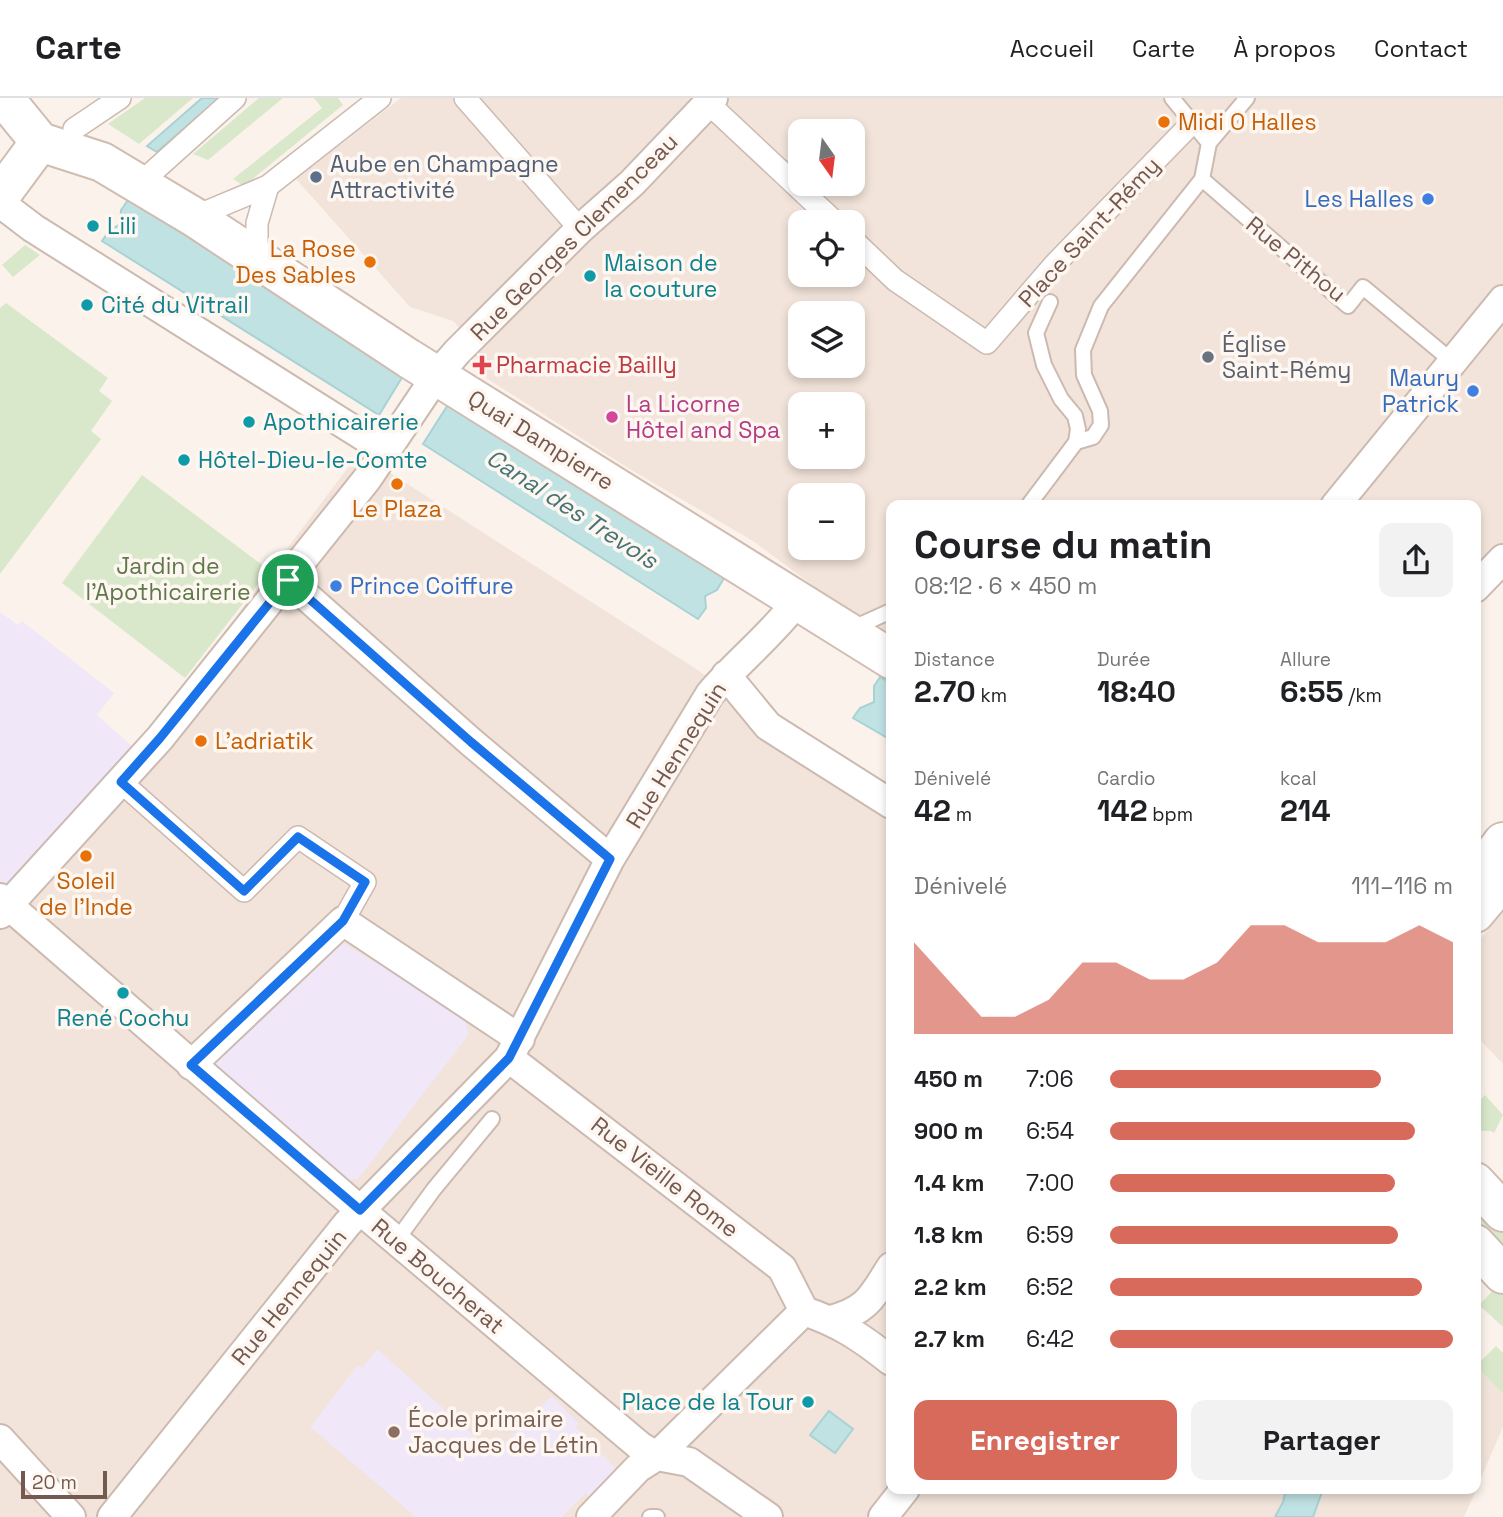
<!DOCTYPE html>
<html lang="fr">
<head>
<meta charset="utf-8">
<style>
  :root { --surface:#fff; --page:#f2f2f2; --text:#202124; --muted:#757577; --line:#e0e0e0; --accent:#d86a5c }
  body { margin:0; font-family:"Space Grotesk",sans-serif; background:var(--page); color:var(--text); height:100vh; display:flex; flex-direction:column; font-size:26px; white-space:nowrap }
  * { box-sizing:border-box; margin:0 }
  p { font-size:23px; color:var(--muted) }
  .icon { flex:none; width:38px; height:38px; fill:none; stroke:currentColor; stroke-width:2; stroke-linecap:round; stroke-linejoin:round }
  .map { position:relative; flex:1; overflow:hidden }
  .panel { position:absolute; left:886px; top:402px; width:595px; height:994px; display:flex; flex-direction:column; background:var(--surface); border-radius:14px; box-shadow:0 4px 10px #0003 }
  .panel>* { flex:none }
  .needle { width:46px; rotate:166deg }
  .fabs { position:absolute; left:788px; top:21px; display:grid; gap:14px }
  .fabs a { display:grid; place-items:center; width:77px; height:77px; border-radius:14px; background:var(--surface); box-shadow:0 4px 10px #0003; font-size:35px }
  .scale { position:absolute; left:21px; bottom:18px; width:86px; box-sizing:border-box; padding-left:7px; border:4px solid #745950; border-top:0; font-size:19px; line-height:24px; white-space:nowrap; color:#745950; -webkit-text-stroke:5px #fef7f1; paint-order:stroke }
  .pin { position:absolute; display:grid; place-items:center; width:60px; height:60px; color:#fff; margin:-30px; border:4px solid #fff; border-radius:50%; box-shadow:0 2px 7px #0007 }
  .round { display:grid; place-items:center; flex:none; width:74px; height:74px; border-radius:14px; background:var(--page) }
  .summary { display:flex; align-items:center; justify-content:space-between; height:119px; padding:0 28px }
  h1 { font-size:38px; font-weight:700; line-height:52px }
  .figures { display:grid; grid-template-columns:repeat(3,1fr); gap:10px; height:119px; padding:7px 28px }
  .figures div { display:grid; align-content:center }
  .figures b { font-size:30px; font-weight:700 }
  .figures small { font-size:19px; font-weight:400 }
  .figures p { font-size:19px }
  .chart { height:196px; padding:14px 28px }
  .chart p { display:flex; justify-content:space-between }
  .chart svg { width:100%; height:126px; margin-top:7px; fill:var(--accent); opacity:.7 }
  .primary-button { display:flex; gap:14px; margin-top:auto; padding:14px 28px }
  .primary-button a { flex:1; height:80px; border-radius:14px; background:var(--accent); color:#fff; font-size:28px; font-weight:700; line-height:80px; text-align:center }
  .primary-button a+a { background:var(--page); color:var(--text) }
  ul { padding:0 28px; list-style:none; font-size:23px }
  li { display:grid; grid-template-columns:112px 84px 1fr; align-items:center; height:52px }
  li i { height:18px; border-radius:9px; background:var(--accent) }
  header { display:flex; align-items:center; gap:42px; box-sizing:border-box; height:98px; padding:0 35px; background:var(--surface); border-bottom:2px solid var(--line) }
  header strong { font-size:33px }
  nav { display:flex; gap:38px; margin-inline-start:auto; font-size:24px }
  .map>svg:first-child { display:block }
  .residential { fill:#f2e4da; fill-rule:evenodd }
  .education { fill:#f0e7f8 }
  .green { fill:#d9e8ca }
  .water { fill:#c1e2e3; stroke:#a8d2d4; stroke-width:2 }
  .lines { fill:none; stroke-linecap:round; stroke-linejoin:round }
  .service-casing { stroke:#ccbab1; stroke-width:18 }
  .pedestrian-casing { stroke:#ccbab1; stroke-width:24 }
  .minor-casing { stroke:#ccbab1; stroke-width:32 }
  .secondary-casing { stroke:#d1bcb2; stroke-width:42 }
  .service { stroke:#fff; stroke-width:14 }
  .pedestrian { stroke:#fff; stroke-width:21 }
  .minor { stroke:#fff; stroke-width:28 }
  .secondary { stroke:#fff; stroke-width:38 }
  .route-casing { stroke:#fff; stroke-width:14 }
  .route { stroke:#1a73e8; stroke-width:9 }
  .food-dot { fill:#e8710a; stroke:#fef7f1; stroke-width:2.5 }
  .service-dot { fill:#5c6f8a; stroke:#fef7f1; stroke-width:2.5 }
  .shop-dot { fill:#3f7fe0; stroke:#fef7f1; stroke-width:2.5 }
  .culture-dot { fill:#0f9aa8; stroke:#fef7f1; stroke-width:2.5 }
  .worship-dot { fill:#6b7280; stroke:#fef7f1; stroke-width:2.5 }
  .health-dot { fill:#e0444e; stroke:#fef7f1; stroke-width:2.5 }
  .hotel-dot { fill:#d1479c; stroke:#fef7f1; stroke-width:2.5 }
  .education-dot { fill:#8d6e63; stroke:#fef7f1; stroke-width:2.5 }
  .labels { text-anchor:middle; stroke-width:7; stroke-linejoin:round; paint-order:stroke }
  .food-label { font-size:23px; fill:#c56008; stroke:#fef7f1; text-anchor:start }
  .service-label { font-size:23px; fill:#4e5e75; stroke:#fef7f1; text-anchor:start }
  .shop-label { font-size:23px; fill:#366cbe; stroke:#fef7f1; text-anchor:end }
  .culture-label { font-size:23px; fill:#0d838f; stroke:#fef7f1; text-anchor:start }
  .street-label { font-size:23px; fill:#745950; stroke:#fef7f1 }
  .worship-label { font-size:23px; fill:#5b616d; stroke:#fef7f1; text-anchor:start }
  .health-label { font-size:23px; fill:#be3a42; stroke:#fef7f1; text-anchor:start }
  .hotel-label { font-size:23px; fill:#b23c85; stroke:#fef7f1; text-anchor:start }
  .park-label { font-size:23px; fill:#5d7849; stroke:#fef7f1 }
  .education-label { font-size:23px; fill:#785e54; stroke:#fef7f1; text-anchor:start }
  .water-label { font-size:24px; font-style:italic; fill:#457577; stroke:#fef7f1 }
</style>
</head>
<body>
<header>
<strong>Carte</strong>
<nav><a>Accueil</a><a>Carte</a><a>À propos</a><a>Contact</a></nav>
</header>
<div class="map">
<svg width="1503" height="1419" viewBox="0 0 1503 1419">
  <rect width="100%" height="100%" fill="#fbf3eb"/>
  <path class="residential" d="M401 0H1503V473L1475 504V408H891V538L819 492 753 443 633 373 486 280 465 236 453 223 410 209 296 81ZM800 33H852V86H800ZM800 124H852V177H800ZM800 215H852V268H800ZM800 306H852V359H800ZM800 397H852V450H800Z
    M349 368 384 371 891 696V1391H1475V1267L1503 1296V1329L1464 1419H0V784L2 786 134 650 160 620Z
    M1503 813V966L1475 937V848Z"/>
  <path class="education" d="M0 514 18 527 22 523 114 595 97 617 134 650 10 785 2 786 0 784Z
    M330 844 343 845 376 865 379 861 462 912 469 936 358 1081 343 1083 204 971Z
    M377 1251 494 1356 552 1298 579 1326 576 1329 619 1374 593 1401 585 1395 562 1419H416L310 1329 358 1267 362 1270Z"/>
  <path class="green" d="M145 0H193L139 46 108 26Z
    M259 0H283L208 62 193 56Z
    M314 0H338L343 7 244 88 233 81 322 10Z
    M25 147 40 157 13 179 2 167Z
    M6 205 108 280 99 293 112 303 91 333 101 341 0 476V210Z
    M142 377 269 472 185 580 62 485Z
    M1485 997 1503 1017 1494 1035 1491 1033H1475V1007Z
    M1475 1104 1503 1135V1157L1475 1127Z
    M1496 1189 1503 1196V1229L1479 1207Z
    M1496 1248 1503 1255V1296L1476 1268Z"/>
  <path class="water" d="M202 0H219L157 54 147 48Z
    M128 102 406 273 379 317 102 143 109 133 120 126 121 112Z
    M451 302 724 480 717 492 705 498 706 510 698 521 423 346Z
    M880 579 891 585V642L853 620 860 610 874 604V588Z
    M829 1313 853 1331 835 1355 810 1337Z
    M1286 1391H1323L1313 1419H1275L1283 1404Z"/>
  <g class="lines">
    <g class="service-casing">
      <path id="service" d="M1172 0 1209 45
        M1202 81 1348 208 1363 189 1453 264
        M1076 344 1093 339 1101 327 1100 313 1084 277 1083 252 1101 208 1202 81 1209 45 1247 0
        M1028 408 1076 344 1078 331 1075 318 1061 301 1044 267 1036 235 1050 204
        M851 531 891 513
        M396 1143 434 1091 492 1021
        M650 1419H657"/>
    </g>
    <g class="pedestrian-casing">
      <path id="pedestrian" d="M465 0 580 131
        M708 5 835 124
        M74 31 120 0
        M147 79 235 0
        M194 119 268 88 380 0
        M852 141 895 182 987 245 1054 167 1192 25
        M257 160V125L268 88
        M121 684 244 793 298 739 365 784 343 823"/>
    </g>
    <g class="minor-casing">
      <path id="minor" d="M0 105 33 130 387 353
        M1335 408 1503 202
        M288 482 471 644 610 761
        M1475 490 1503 461
        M726 577 768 628 891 706
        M0 800 360 1112 641 1349 657 1358 689 1364 768 1419
        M0 816 160 640 367 381 437 277 457 254 580 131 632 85 713 0
        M509 960 782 1170 804 1213
        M191 967 343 823 520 941
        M804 1213C840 1225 862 1240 891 1263
        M831 1222C868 1212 872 1199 891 1169
        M0 1341 71 1419
        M112 1419 347 1126 509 960 610 761 710 596C738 563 772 537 798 502
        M591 1419 638 1370 657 1358 804 1213
        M883 1419 905 1391"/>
    </g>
    <g class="secondary-casing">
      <path id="secondary" d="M4 0 40 44 102 64 194 119 408 260 891 561
        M0 98 40 44
        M1475 781 1503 744
        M1475 815 1503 781
        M1475 1084 1503 1114
        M1475 1146 1503 1176"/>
    </g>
    <use href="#service" class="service"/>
    <use href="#pedestrian" class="pedestrian"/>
    <use href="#minor" class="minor"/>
    <use href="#secondary" class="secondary"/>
  </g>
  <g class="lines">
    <g class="route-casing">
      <path id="route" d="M288 482 471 644 610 761 509 960 360 1112 191 967 343 823 365 784 298 739 244 793 121 684 160 640Z"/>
    </g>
    <use href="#route" class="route"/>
  </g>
  <g class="food-dot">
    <circle cx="1164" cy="24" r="7"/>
    <circle cx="370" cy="164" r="7"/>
    <circle cx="397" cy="386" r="7"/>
    <circle cx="201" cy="643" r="7"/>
    <circle cx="86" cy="758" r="7"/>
  </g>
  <circle class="service-dot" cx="316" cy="79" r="7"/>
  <g class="shop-dot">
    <circle cx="1428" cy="101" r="7"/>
    <circle cx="1473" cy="293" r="7"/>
    <circle cx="336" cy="488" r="7"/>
  </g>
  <g class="culture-dot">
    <circle cx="93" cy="128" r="7"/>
    <circle cx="590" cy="178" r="7"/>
    <circle cx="87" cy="207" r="7"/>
    <circle cx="249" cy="324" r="7"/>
    <circle cx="184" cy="362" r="7"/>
    <circle cx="123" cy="895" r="7"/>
    <circle cx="808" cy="1304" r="7"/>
  </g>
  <circle class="worship-dot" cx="1208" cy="259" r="7"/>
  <path class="health-dot" d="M478.5 256.5h7v7h7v7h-7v7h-7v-7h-7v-7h7z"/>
  <circle class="hotel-dot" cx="612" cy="319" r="7"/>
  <circle class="education-dot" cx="394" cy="1334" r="7"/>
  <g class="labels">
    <g class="food-label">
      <text x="1178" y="32">Midi O Halles</text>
      <text x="356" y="159" text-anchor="end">La Rose<tspan x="356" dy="26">Des Sables</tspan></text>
      <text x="397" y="419" text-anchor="middle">Le Plaza</text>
      <text x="215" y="651">L'adriatik</text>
      <text x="86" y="791" text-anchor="middle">Soleil<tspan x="86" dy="26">de l'Inde</tspan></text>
    </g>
    <g class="service-label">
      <text x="330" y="74">Aube en Champagne<tspan x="330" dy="26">Attractivité</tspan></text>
    </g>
    <g class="shop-label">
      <text x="1414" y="109">Les Halles</text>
      <text x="1459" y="288">Maury<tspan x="1459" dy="26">Patrick</tspan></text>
      <text x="350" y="496" text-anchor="start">Prince Coiffure</text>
    </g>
    <g class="culture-label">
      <text x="107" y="136">Lili</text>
      <text x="604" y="173">Maison de<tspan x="604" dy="26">la couture</tspan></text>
      <text x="101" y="215">Cité du Vitrail</text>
      <text x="263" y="332">Apothicairerie</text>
      <text x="198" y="370">Hôtel-Dieu-le-Comte</text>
      <text x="123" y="928" text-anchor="middle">René Cochu</text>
      <text x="794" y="1312" text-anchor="end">Place de la Tour</text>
    </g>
    <g class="street-label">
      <text transform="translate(1089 134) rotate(-47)" y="8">Place Saint-Rémy</text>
      <text transform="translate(574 139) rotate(-45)" y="8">Rue Georges Clemenceau</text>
      <text transform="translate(1296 161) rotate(39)" y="8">Rue Pithou</text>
      <text transform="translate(541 342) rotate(32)" y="8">Quai Dampierre</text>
      <text transform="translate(676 657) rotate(-58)" y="8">Rue Hennequin</text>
      <text transform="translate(665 1079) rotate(38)" y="8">Rue Vieille Rome</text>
      <text transform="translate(438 1178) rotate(40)" y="8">Rue Boucherat</text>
      <text transform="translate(289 1199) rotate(-51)" y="8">Rue Hennequin</text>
    </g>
    <g class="worship-label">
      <text x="1222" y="254">Église<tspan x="1222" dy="26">Saint-Rémy</tspan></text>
    </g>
    <g class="health-label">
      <text x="496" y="275">Pharmacie Bailly</text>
    </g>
    <g class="hotel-label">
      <text x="626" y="314">La Licorne<tspan x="626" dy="26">Hôtel and Spa</tspan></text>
    </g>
    <g class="park-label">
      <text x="168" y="476">Jardin de<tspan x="168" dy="26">l'Apothicairerie</tspan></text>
    </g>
    <g class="education-label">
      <text x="408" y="1329">École primaire<tspan x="408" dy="26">Jacques de Létin</tspan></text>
    </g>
    <g class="water-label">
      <text transform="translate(572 411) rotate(33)" y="8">Canal des Trevois</text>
    </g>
  </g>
</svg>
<div class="fabs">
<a><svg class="needle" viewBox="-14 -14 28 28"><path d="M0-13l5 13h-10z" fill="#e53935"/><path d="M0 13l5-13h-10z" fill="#757577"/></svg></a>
<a><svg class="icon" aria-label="locate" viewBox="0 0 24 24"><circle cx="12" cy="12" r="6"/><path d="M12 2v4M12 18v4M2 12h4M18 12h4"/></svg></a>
<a><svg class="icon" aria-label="layers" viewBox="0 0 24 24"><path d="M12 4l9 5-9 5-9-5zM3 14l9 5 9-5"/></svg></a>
<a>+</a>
<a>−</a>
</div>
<div class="scale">20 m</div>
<div class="pin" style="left:288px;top:482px;background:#1e9e55"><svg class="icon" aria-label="arrive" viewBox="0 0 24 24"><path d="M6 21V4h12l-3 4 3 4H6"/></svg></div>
<section class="panel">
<div class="summary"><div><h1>Course du matin</h1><p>08:12 · 6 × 450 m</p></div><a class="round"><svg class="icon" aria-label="share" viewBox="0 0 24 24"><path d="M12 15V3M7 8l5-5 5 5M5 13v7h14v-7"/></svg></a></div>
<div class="figures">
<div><p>Distance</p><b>2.70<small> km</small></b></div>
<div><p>Durée</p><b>18:40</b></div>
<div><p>Allure</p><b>6:55<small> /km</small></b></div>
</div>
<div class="figures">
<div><p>Dénivelé</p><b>42<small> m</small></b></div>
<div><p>Cardio</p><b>142<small> bpm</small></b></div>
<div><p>kcal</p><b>214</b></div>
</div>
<div class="chart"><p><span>Dénivelé</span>111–116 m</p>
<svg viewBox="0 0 160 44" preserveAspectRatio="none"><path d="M0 44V12L10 25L20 38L30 38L40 32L50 19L60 19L70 25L80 25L90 19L100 6L110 6L120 12L130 12L140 12L150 6L160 12V44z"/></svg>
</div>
<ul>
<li><b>450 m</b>7:06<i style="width:79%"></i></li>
<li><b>900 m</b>6:54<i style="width:89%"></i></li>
<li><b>1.4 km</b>7:00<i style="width:83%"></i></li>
<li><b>1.8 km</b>6:59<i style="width:84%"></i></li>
<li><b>2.2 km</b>6:52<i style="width:91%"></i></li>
<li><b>2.7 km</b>6:42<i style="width:100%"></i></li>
</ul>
<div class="primary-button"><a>Enregistrer</a><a>Partager</a></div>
</section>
</div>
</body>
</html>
